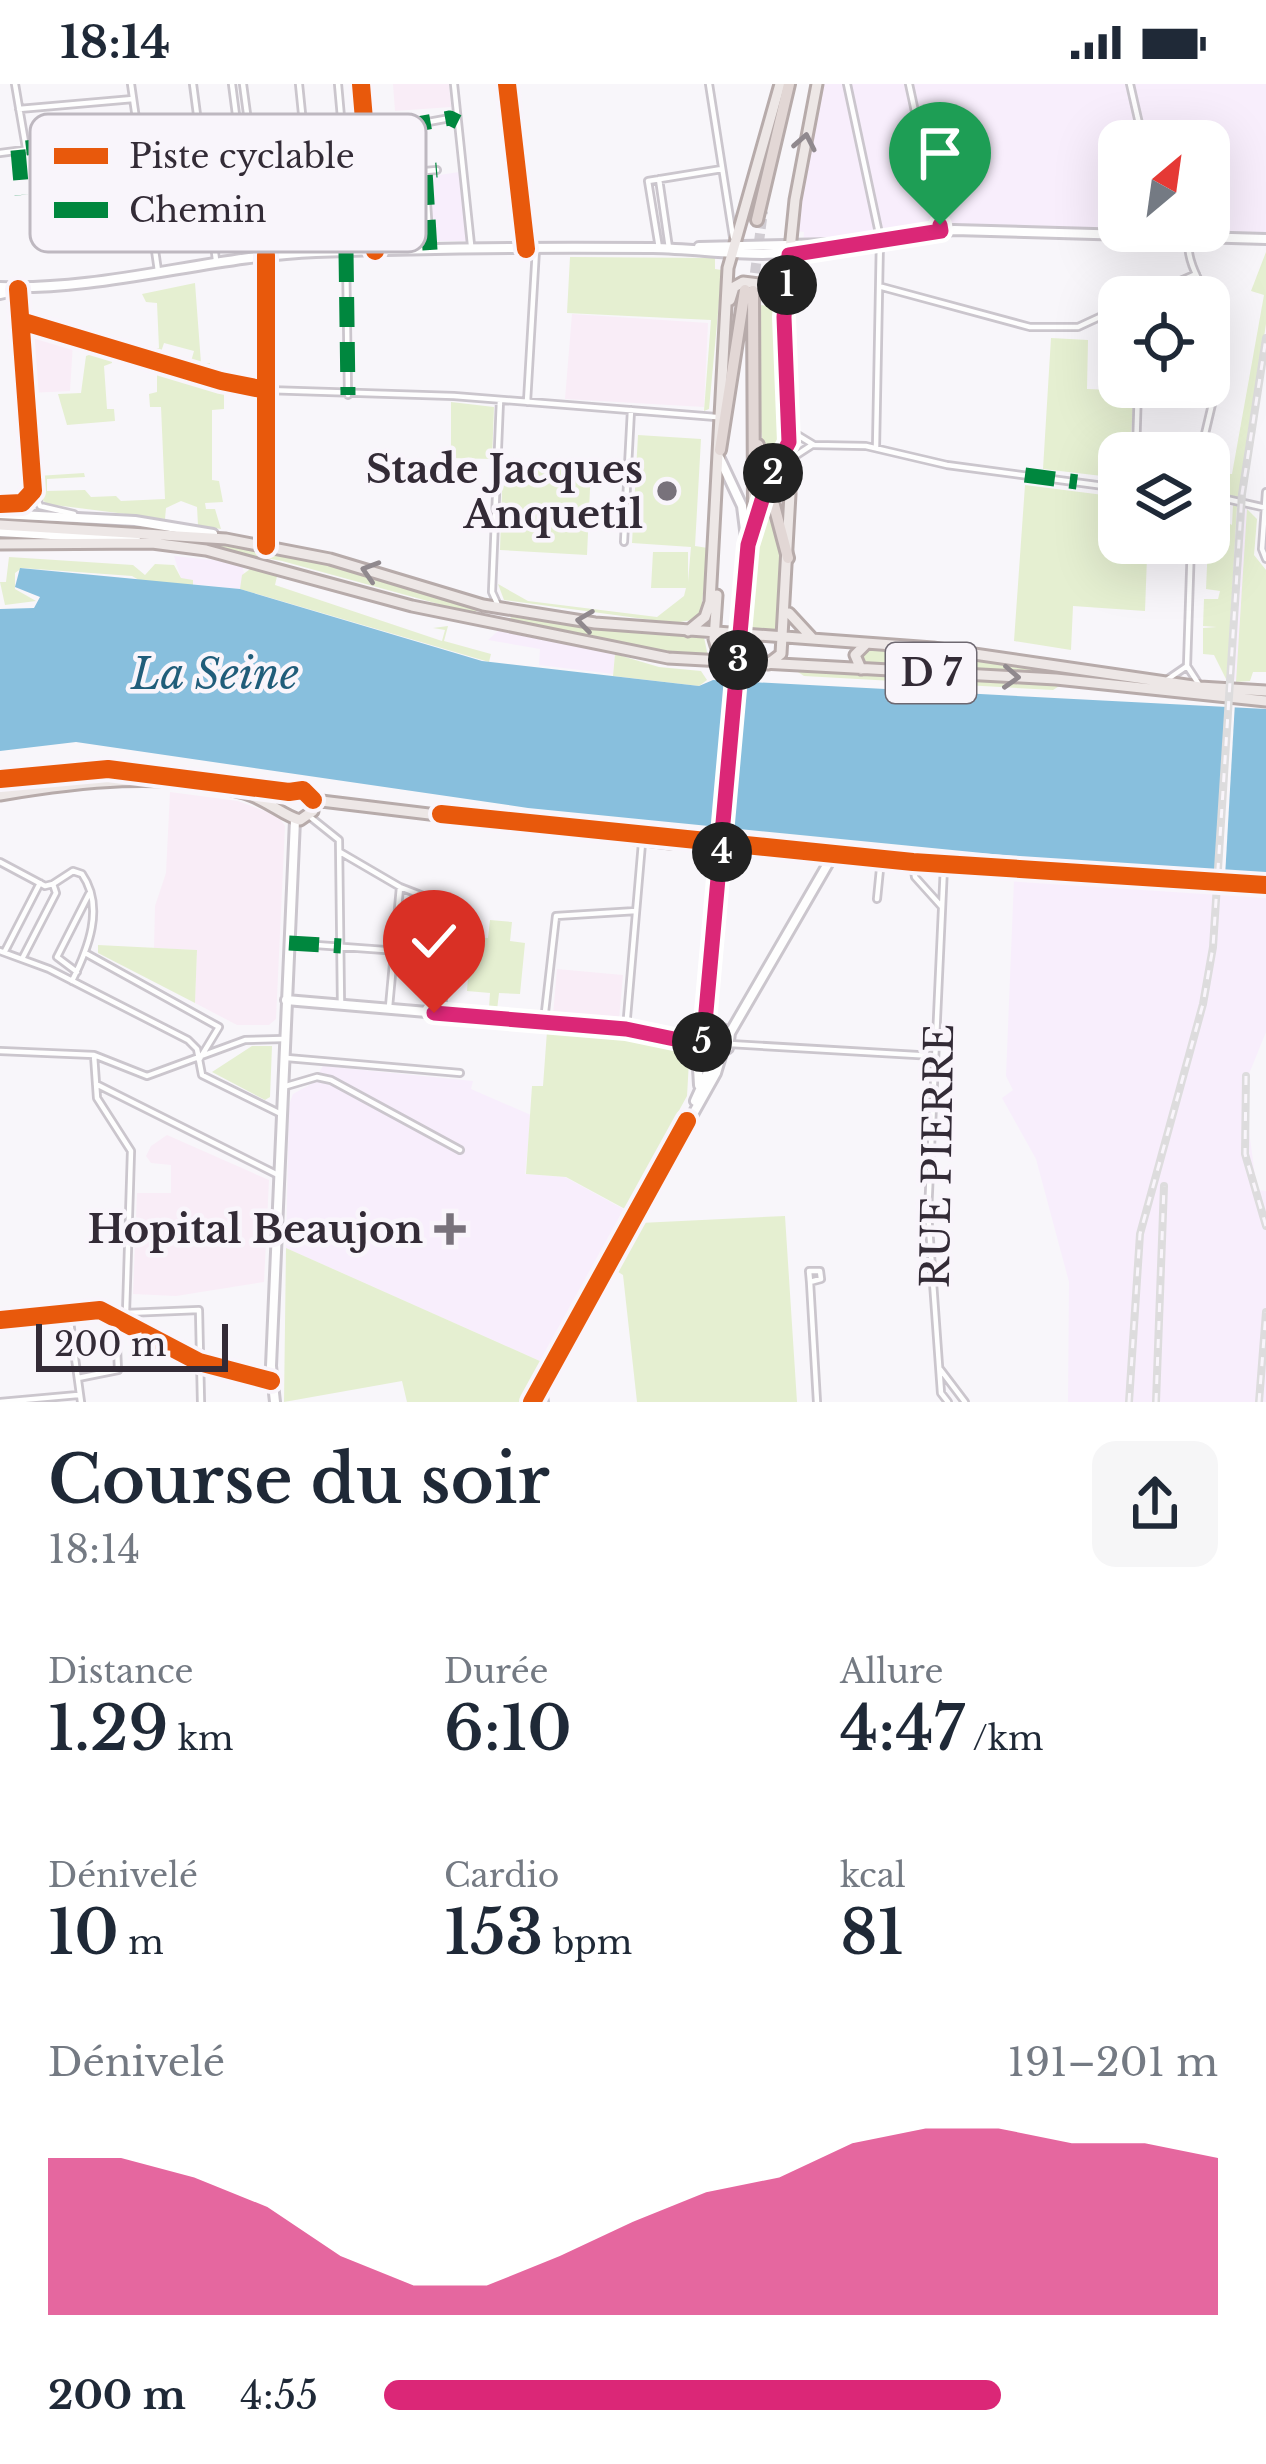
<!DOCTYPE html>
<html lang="fr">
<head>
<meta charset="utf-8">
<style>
  :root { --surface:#fff; --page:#f6f6f7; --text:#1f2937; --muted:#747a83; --accent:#db2777 }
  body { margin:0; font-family:"Libre Baskerville",serif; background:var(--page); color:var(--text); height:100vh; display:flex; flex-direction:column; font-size:45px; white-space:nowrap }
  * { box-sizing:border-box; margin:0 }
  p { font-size:39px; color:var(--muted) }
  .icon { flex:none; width:66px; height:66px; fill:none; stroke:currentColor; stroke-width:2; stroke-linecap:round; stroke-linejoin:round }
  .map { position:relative; height:1318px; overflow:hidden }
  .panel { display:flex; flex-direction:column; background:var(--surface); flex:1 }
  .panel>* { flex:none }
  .needle { width:78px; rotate:29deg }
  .fabs { position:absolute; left:1098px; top:36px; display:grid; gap:24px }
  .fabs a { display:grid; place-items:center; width:132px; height:132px; border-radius:24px; background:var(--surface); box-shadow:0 12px 48px #0002; font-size:60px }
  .scale { position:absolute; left:36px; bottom:30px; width:192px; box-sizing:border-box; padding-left:12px; border:6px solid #332b36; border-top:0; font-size:33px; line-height:42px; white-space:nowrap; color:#332b36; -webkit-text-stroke:9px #f9f5fb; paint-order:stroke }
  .pin { position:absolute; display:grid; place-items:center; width:102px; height:102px; color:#fff; margin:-123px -51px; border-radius:50% 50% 50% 0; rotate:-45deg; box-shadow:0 0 12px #0007 }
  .pin .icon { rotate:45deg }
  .km { position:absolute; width:60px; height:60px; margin:-30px; border-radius:50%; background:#222; color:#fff; font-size:33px; line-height:60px; text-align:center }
  .round { display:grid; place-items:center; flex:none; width:126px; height:126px; border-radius:24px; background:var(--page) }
  .summary { display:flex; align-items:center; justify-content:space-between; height:204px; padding:0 48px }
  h1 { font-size:66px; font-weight:600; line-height:90px }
  .stats { display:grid; grid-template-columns:repeat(3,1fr); gap:18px; height:204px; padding:12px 48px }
  .stats div { display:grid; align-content:center }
  .stats b { font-size:60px; font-weight:600 }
  .stats small { font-size:33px; font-weight:400 }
  .stats p { font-size:33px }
  .chart { height:336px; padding:24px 48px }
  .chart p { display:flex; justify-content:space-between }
  .chart svg { width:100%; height:216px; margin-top:12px; fill:var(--accent); opacity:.7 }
  ul { padding:0 48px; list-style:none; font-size:39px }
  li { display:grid; grid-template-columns:192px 144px 1fr; align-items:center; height:90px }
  li i { height:30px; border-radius:15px; background:var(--accent) }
  .status { display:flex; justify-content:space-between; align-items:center; height:84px; padding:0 60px; background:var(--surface); direction:ltr }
  .status svg { height:33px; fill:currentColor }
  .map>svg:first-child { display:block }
  .built { fill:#f8eefc; fill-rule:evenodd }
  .education { fill:#f9edf7 }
  .green { fill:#e5efd1 }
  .water { fill:#88bfdd }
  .pier { fill:#f8f6fa }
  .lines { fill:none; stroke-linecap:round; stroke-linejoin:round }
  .highway-tunnel { stroke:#d1cdd3; stroke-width:10; stroke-dasharray:10 5; stroke-linecap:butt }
  .street-casing { stroke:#cbc6cd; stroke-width:10 }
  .secondary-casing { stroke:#cbc6cd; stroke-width:14 }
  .primary-casing { stroke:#b7abaa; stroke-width:15 }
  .highway-casing { stroke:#b7abaa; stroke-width:16 }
  .street { stroke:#fefefe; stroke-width:4.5 }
  .secondary { stroke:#fefefe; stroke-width:8 }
  .primary { stroke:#ede7e6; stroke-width:9 }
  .highway { stroke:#e2d7d5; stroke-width:10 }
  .rail-casing { stroke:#dddcdd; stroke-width:8 }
  .rail { stroke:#f9f5fb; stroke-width:3; stroke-dasharray:9; stroke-linecap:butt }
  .secondary-bridge-casing { stroke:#cbc6cd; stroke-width:14; stroke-linecap:butt }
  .secondary-bridge { stroke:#fefefe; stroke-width:8 }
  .quiet { stroke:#00873e; stroke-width:15; stroke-dasharray:30 15; stroke-linecap:butt }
  .cycleway-casing { stroke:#f9f5fb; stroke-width:26 }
  .cycleway { stroke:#e8590c; stroke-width:18 }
  .oneway { stroke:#90898e }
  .route-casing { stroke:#fff; stroke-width:24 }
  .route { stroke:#db2777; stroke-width:15 }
  .poi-dot { fill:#78727b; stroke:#f9f5fb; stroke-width:4.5 }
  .labels { text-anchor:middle; stroke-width:9; stroke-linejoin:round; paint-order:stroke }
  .shield { fill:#f9f5fb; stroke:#6e6871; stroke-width:3 }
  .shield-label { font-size:36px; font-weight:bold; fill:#332b36 }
  .poi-label { font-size:39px; font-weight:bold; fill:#332b36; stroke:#f9f5fb; text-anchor:end }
  .street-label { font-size:39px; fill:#332b36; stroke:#f9f5fb }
  .water-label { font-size:42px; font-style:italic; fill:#205d7a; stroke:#f9f5fb }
  .key { fill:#f9f5fb; stroke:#beb8c0; stroke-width:3 }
  .key-label { font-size:33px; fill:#332b36 }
</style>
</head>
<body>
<div class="status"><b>18:14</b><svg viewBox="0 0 49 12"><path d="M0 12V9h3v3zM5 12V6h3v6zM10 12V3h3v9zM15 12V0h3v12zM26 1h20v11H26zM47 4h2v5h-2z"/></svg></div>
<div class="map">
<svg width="1266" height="1318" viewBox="0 0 1266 1318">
  <rect width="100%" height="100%" fill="#f8f6fa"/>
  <path class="built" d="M817 0H1266V155L954 146 803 159 804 148 790 146ZM1119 57H1209V147H1119Z
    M459 88 468 157H432L426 93Z
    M1237 422 1247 425 1237 596H1226Z
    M174 472 241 479 245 492 240 505 193 500 181 494Z
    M499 546 615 570 613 590 539 581 540 565 488 556Z
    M1014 795 1266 811V948L1249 990 1246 1025 1257 1106 1266 1107V1318H1068L1069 1198 1036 1075 1002 1014 1013 1006 1006 992Z
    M323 982 473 997 471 1005 531 1031 525 1090 565 1093 625 1126 542 1278 286 1164 289 1021 293 1010 313 999Z"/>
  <path class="education" d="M393 0H449L451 23 395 27Z
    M572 230 708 239 704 323 565 315Z
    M33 242 73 259 70 307 31 309 27 247Z
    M170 708 238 717 278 732 285 742 276 935 269 941H237L195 919 197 866 154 864 155 822 166 789Z
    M557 885 623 891 619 936 553 931Z
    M167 1051 269 1096 264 1198 176 1212 133 1210 137 1109H171V1081L151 1079 146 1072 151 1062Z"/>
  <path class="green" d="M1266 168V240L1239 414 1223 409 1227 390H1232L1264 211 1251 207Z
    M570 173 715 174V185L722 186 709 325 704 327 711 236 567 229Z
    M195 199 201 279H210L209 287 190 281 194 267 164 259 159 274 148 270V265L159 264 157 219 146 218 142 210Z
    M756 221 780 222 784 346 767 384 758 329Z
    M1051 254 1088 256 1087 305 1134 307 1130 369H1119V394L1043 385Z
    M100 267 112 270V279L104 282 107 325H114L115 337 67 341 58 310 81 309 86 272Z
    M147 282 224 304V325L212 326V396L219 397 223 418 205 419 206 425H215L221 445 198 441 197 423 181 417 166 424 165 435 47 420 39 413 37 392 84 389 85 393 47 395V407L85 406 91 413 116 412 121 417 165 415 161 323H150L149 310 157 308V287H147Z
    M451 318 494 323 492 375 451 374Z
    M638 351 701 355 695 462 708 464 701 528 692 536 674 539 504 516 498 500 528 517 657 533 684 512 686 504H651L653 468H688V498L691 463 632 459Z
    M503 379 591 383 587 471 500 466Z
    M1025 401 1119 413V459H1154L1147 473 1145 527 1073 522 1071 566 1014 557Z
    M1233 421 1237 422 1227 597 1214 571 1203 570V544L1217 543 1203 542 1204 515H1218L1220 507 1206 505 1209 437 1217 433 1232 441Z
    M769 422 780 460V545H748L756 464Z
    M1247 425 1257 435 1254 471 1266 486V588H1253L1250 597 1236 598Z
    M157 455C263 459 380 482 478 524L475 530 282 477Z
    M9 473 133 481 145 491 155 480 174 481 181 494 193 496V504L144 499 132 492 22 484 15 489V505L36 517 5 521 0 498H6Z
    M253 483 278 488 275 501 442 557 445 546 433 544 448 542 444 557 491 570 489 578 240 505 242 491Z
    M511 531 704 553 708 573 644 566 510 538Z
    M867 564 1266 613 1079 593 867 582 858 573Z
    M615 570 659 583 701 587 707 596 699 602 613 592Z
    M795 586 1045 598 1061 601 1053 606 804 592Z
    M490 836 512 838 510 857 525 859 520 910 499 909 497 926 489 924 490 909 467 907 471 853 488 854Z
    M98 861 197 866 195 919 98 869Z
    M547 947 660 957 689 977 687 1012 625 1125 566 1093 526 1090 532 1002H543Z
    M252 962H272L270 1013 265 1016 212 988Z
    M785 1132 797 1318H637L623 1191 615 1186 640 1139Z
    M286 1164 542 1278 520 1318H407L402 1297 284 1318Z"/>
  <path class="water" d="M20 484 240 505 482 577 699 602 713 596 1266 625V789L1032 774 528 724 76 658 0 667V525L34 524 40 513 15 503Z"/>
  <path class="pier" d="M1226 618H1235L1225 793 1216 792Z"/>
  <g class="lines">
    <path class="highway-tunnel" d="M753 204 763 127"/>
    <g class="street-casing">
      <path id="street" d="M15 0 26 64
        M131 0 158 187
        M193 0 216 176
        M232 0 239 54 250 53
        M243 0 266 171V461
        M299 0 316 168
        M338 0 353 167
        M361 0 375 167
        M454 0 471 161
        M507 0 526 165
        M709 0 733 153
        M847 0 880 154 876 364
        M909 0 941 147
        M1130 0 1143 57
        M19 25 133 15
        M0 69 137 51
        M659 95 669 164
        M1188 156C1187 189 1213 212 1219 245 1225 285 1208 330 1201 369
        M659 164 648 97 722 85
        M411 166 401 43 450 34 458 38
        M430 166 425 87 437 86
        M346 168 348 311
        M882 203 1030 243H1078L1119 224
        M18 208 33 407 40 422 74 430
        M1144 213 1196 190
        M21 237 221 297 266 306 454 312 716 333
        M527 318 536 165
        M791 347 814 361 866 362 947 381 1119 404
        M1136 369 1138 303
        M792 374 812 361
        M1266 408 1262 465 1266 475
        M1209 411 1266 424
        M0 420 22 419 33 407
        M624 458 631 326
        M1191 459 1187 582 1198 599
        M497 519 492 508 500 316
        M1168 595 1187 582
        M309 732 339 756 341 921
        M340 768 400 803 449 822 442 928
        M0 778 45 802 53 800
        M913 780 915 793 942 823
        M944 782 928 1129 941 1309 948 1318
        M53 800 73 787 82 790C105 823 88 865 72 897
        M877 815 881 775
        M289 859 426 869
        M0 867 49 885 188 956 197 965 202 991 281 1030
        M5 867 40 799
        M87 870 219 943 199 976
        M23 873 56 809 53 800
        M77 888 57 873 89 810
        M389 923 400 803
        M544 937 556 832 636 827
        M626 945 642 759
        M730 960 934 972
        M0 967 94 971 147 992 245 956 283 955
        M94 971 97 1014 131 1067 126 1229
        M287 974 460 989
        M96 1000 278 1091
        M283 1003 317 993 331 996 460 1066
        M810 1198 821 1195 820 1187H809L810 1198 817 1318
        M126 1229 199 1226 201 1318
        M69 1230 81 1318
        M0 1236 100 1226 199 1278 271 1297
        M940 1285 965 1318
        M78 1294 118 1286 116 1242 126 1229
        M542 1300 545 1318
        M0 1318 78 1311"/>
    </g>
    <g class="secondary-casing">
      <path id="secondary" d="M699 163 833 160 954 146 1266 155
        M0 203C105 207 210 172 316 168 428 164 541 163 653 164 715 165 771 179 833 160
        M0 210 17 206
        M720 375 742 422 746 454
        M0 430 135 437 213 450
        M757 434 770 394 787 366
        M0 448 136 456
        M741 543 748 459
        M286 916 626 945 703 961
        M715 941 730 949
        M730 949 833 771
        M685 960 698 984 699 1001
        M703 961 721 780
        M717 970 728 964 730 949
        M695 1017 709 986 710 969
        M275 1318 271 1282 295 736
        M532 1318 716 989 722 969"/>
    </g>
    <g class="primary-casing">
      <path id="primary" d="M730 216 734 203 743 198 776 202 782 216
        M0 441 226 455 330 475 483 521 595 539 933 564 1200 603 1266 607
        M0 460 152 459 206 466 412 522 668 574 1056 595 1266 617
        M717 511 714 555 721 578
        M789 529 813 555
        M688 547 705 533 710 518 728 184 780 0
        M768 580 781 570 790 410 785 215 795 116 817 0
        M861 585 855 571 866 560
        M0 695 108 685 289 708 303 706 313 716
        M0 711C79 698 165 687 244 709 266 715 285 733 300 736L313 727V716
        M313 716 670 759
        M441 730 944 782 1266 805"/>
    </g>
    <g class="highway-casing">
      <path id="highway" d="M757 136 789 0
        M758 361 788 474
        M720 366 745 206
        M748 461 754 423 753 207"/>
    </g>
    <use href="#street" class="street"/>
    <use href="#secondary" class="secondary"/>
    <use href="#primary" class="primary"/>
    <use href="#highway" class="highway"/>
    <g class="rail-casing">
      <path id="rail" d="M1246 992 1245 1070 1266 1142
        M1129 1318 1140 1150 1203 920 1213 863 1242 410 1266 254
        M1156 1318 1164 1102
        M1259 1318 1266 1228"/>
    </g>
    <use href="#rail" class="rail"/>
    <g class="secondary-bridge-casing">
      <path id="secondary-bridge" d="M740 557 741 543
        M721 780 739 571"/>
    </g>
    <use href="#secondary-bridge" class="secondary-bridge"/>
    <path class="quiet" d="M401 43 450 34 458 38
      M26 64 139 51
      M18 66 22 111
      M430 166 425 87 437 86
      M346 168 348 311
      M1025 391 1077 398
      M289 859 341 862"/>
    <g class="cycleway-casing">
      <path id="cycleway" d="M361 0 375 167
        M507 0 526 165
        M266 171V462
        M21 237 221 297 266 306
        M0 420 22 419 33 407 18 205
        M0 695 108 685 289 708 303 706 313 716
        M441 730 913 778 1266 801
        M0 1236 100 1226 199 1278 271 1297
        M532 1318 687 1037"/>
    </g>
    <use href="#cycleway" class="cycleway"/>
  </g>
  <defs><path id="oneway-chevron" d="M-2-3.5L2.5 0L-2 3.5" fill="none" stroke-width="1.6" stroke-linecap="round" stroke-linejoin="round" transform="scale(3)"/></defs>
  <g class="oneway">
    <use href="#oneway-chevron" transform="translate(805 58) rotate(-79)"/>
    <use href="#oneway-chevron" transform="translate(370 487) rotate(-163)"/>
    <use href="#oneway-chevron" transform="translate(585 537) rotate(-172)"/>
    <use href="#oneway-chevron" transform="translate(1011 593) rotate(3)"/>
  </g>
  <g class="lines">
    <g class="route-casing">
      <path id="route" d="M434 929 626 945 703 961 748 461 767 400 789 358 784 233 789 171 941 147 940 141"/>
    </g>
    <use href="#route" class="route"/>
  </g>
  <g class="poi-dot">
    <circle cx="667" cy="407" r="12"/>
    <path d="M444 1127h12v12h12v12h-12v12h-12v-12h-12v-12h12z"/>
  </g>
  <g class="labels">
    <rect class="shield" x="886" y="559" width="90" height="60" rx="9"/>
    <g class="shield-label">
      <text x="931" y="602">D 7</text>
    </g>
    <g class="poi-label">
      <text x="643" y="399">Stade Jacques<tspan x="643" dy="45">Anquetil</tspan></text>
      <text x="423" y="1159">Hopital Beaujon</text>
    </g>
    <g class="street-label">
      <text transform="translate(937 1072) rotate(-89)" y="14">RUE PIERRE</text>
    </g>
    <g class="water-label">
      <text x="215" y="605">La Seine</text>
    </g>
  </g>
  <rect x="30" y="30" width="396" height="138" rx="18" class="key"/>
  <rect x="54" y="64" width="54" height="16" fill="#e8590c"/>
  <rect x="54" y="118" width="54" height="16" fill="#00873e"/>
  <g class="key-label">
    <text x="129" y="84">Piste cyclable</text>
    <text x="129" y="138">Chemin</text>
  </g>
</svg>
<div class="fabs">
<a><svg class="needle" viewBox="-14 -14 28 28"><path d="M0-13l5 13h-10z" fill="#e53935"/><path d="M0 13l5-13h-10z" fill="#747a83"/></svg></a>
<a><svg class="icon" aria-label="locate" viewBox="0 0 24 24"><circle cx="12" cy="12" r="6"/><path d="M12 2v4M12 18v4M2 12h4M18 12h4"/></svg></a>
<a><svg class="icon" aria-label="layers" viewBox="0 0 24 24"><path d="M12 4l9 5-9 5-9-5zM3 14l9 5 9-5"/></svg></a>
</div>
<div class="scale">200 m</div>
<div class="pin" style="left:940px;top:141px;background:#1e9e55"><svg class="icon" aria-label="arrive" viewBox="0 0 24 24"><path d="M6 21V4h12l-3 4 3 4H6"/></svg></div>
<div class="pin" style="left:434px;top:929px;background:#d93025"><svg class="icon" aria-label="check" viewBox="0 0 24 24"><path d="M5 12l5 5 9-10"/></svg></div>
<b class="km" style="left:787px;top:201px">1</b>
<b class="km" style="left:773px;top:389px">2</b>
<b class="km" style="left:738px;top:576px">3</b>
<b class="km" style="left:722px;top:768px">4</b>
<b class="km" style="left:702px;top:958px">5</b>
</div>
<section class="panel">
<div class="summary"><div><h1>Course du soir</h1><p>18:14</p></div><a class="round"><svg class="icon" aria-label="share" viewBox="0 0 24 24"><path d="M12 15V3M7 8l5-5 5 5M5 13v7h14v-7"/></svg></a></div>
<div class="stats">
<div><p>Distance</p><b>1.29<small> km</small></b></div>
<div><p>Durée</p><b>6:10</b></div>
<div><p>Allure</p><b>4:47<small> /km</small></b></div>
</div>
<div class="stats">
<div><p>Dénivelé</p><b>10<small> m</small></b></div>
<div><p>Cardio</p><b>153<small> bpm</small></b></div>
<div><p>kcal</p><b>81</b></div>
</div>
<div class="chart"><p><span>Dénivelé</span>191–201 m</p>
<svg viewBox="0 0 160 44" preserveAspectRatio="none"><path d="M0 44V12L10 12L20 16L30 22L40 32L50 38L60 38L70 32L80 25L90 19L100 16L110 9L120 6L130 6L140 9L150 9L160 12V44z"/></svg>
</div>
<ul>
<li><b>200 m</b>4:55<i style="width:74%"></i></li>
</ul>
</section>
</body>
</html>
